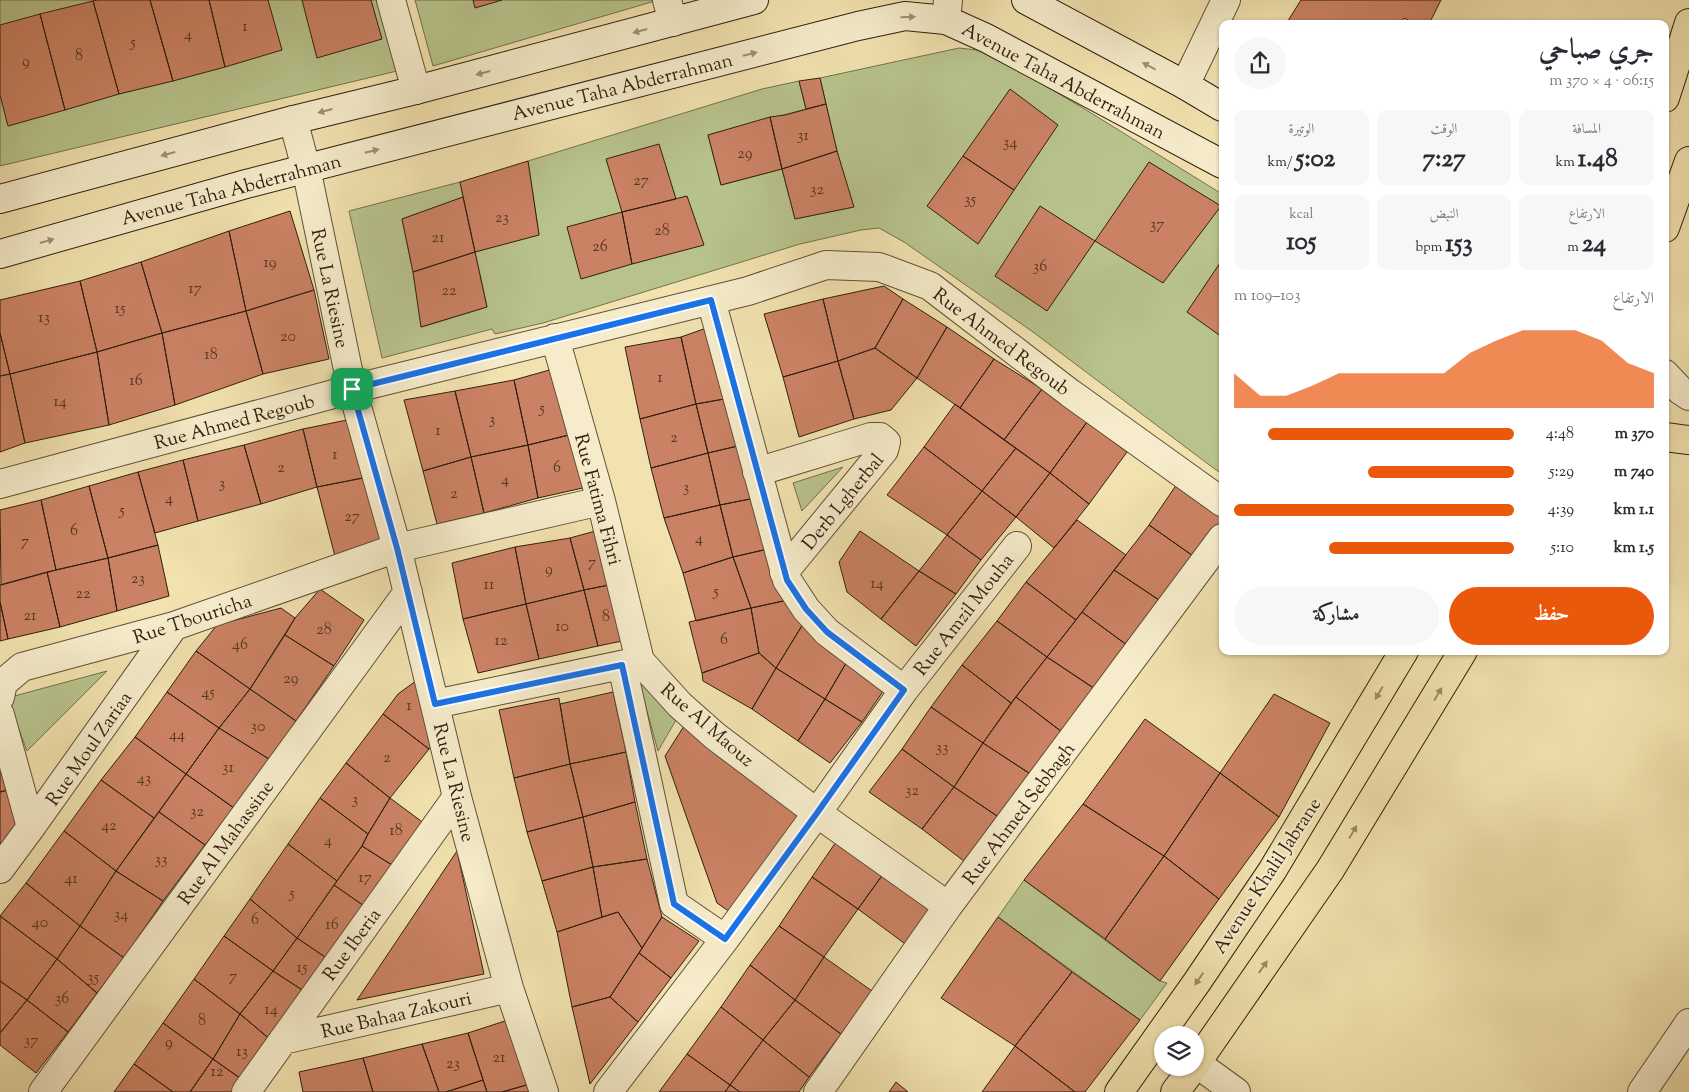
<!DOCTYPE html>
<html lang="ar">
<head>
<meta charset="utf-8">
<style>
  :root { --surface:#fff; --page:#f7f7f7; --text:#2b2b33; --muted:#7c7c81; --accent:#ea580c }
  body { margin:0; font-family:"Sorts Mill Goudy",Amiri,serif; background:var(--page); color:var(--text); direction:rtl; height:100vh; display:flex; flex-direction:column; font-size:19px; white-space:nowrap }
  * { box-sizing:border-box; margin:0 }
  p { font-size:16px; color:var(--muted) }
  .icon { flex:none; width:28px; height:28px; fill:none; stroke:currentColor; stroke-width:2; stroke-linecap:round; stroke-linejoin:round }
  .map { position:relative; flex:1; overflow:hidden; direction:ltr }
  .drawer { position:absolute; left:1219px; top:20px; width:450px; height:635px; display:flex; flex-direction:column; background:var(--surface); border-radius:10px; box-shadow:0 1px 4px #0004; direction:rtl }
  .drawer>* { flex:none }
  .buttons { position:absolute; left:1154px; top:1026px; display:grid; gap:10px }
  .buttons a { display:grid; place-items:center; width:50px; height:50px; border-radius:50%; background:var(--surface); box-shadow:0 1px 4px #0004; font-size:25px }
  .pin { position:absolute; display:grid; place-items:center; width:42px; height:42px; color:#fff; margin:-21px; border-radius:10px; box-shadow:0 2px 8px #0006 }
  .round { display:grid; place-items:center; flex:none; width:52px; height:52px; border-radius:26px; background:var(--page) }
  .summary { display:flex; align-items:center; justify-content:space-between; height:85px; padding:0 15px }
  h1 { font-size:28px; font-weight:700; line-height:38px }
  .stats { display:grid; grid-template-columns:repeat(3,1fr); gap:8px; height:85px; padding:5px 15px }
  .stats div { display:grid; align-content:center; border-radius:10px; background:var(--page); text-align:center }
  .stats b { font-size:25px; font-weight:700 }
  .stats small { font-size:14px; font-weight:400 }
  .stats p { font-size:14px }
  .chart { height:140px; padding:10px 15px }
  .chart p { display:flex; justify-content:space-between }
  .chart svg { width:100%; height:90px; margin-top:5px; fill:var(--accent); opacity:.7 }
  .action { display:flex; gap:10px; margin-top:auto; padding:10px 15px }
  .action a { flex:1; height:58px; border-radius:30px; background:var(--accent); color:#fff; font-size:20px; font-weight:700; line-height:58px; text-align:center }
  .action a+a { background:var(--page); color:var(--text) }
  ul { padding:0 15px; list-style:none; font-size:16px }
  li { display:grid; grid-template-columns:80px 60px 1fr; align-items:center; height:38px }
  li i { height:12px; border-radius:6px; background:var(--accent) }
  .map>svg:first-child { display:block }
  .green { fill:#b8c38c; stroke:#74714e }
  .building { fill:#cb8264; stroke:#2f1f0f }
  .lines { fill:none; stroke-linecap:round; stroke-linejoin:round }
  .street-casing { stroke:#605037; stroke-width:30 }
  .secondary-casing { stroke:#2f1f0f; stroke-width:30 }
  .primary-casing { stroke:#2f1f0f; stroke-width:30 }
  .street { stroke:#f6eccb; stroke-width:28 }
  .secondary { stroke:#f6eccb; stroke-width:28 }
  .primary { stroke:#f1e2af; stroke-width:28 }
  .oneway { fill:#9c9076 }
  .oneway2 { fill:#9a8a67 }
  .route-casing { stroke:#fff; stroke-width:10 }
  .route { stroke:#1a73e8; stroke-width:6 }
  .labels { text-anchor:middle; stroke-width:4.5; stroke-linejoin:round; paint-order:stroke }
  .number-label { font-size:16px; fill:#563824 }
  .street-label { font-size:19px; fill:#2f1f0f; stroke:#f6eccb }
</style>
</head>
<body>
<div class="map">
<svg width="1689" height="1092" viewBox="0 0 1689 1092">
  <rect width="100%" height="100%" fill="#f1e2af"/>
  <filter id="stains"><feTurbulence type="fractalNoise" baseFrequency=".004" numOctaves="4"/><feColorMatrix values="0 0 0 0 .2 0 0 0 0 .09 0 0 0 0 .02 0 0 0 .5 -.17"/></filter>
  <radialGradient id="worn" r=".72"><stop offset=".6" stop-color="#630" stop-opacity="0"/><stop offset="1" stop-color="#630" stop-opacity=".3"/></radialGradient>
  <path class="green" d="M0 0H377L397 71 0 166Z
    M415 0H655V1L433 66Z
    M959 48 977 50 1003 61 1083 108 1222 194V474L1212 467 1033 332 904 242 879 228 861 230 800 244 543 323 495 334 492 329 382 358 349 211 460 182 463 197 402 219 413 272 422 327 487 307 475 252 539 234 528 161 762 89 799 81 806 109 708 135 721 185 782 169 795 219 853 207 837 151 820 78Z
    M843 467 802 511 793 483Z
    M107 671 27 751 7 698Z
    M637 675 676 720 658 751Z
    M1024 880 1160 981 1167 983 1140 1020 998 917Z"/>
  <path class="building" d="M98 0H150L173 81 119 94 93 1Z
    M150 0H209L225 67 173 81Z
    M209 0H268L282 50 225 67Z
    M302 0H371L382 39 317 58Z
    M473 0H502L475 8Z
    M1301 0H1441L1429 24H1415L1404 18 1399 24H1286Z
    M93 1 119 94 65 110 40 14Z
    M40 14 65 110 8 126 0 95V25Z
    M820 78 826 104 806 109 799 81Z
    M1010 89 1058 125 1014 190 963 156Z
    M826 104 837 151 782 169 770 117 785 115Z
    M770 117 782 169 721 185 708 135Z
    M659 144 676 199 622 212 606 159Z
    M837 151 854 207 795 219 782 169Z
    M963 156 1014 190 978 244 927 206Z
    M528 161 539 235 475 252 460 182Z
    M1149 162 1221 206 1163 283 1095 241Z
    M687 196 704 245 632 264 622 212Z
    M463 197 475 252 413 272 402 219Z
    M1040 206 1095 241 1047 311 995 276Z
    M290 211 314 290 246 311 229 231Z
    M622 212 632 264 581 279 567 227Z
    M229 231 246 311 162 333 141 262Z
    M475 252 487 307 421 327 413 272Z
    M1222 260V337L1187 312Z
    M141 262 162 333 97 352 80 281Z
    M80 281 97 352 10 374 0 333V300Z
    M884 286 903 299 875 348 838 361 823 299Z
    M314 290 329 359 263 374 246 311Z
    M823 299 838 361 783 377 764 314Z
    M903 299 947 327 917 378 875 348Z
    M246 311 263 374 175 405 162 333Z
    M712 326 730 398 696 404 681 337Z
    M947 327 994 359 960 408 917 378Z
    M0 333 10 374 0 376Z
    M162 333 175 405 109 425 97 352Z
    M681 337 696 404 640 419 625 347Z
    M875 348 917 378 891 410 854 419 838 361Z
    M97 352 109 425 25 443 10 374Z
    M994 359 1042 389 1004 440 960 408Z
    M838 361 854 419 799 437 783 377Z
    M553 369 573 434 528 445 514 380Z
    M10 374 25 443 0 452V376Z
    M514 380 528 445 471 457 455 391Z
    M1042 389 1087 422 1050 473 1004 440Z
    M455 391 471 457 423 471 404 400Z
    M730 398 742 445 708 453 696 404Z
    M696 404 708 453 651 468 640 419Z
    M955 404 1016 448 982 491 924 447Z
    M352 419 368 477 317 487 303 429Z
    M1087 422 1127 452 1089 504 1050 473Z
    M303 429 317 487 261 504 244 445Z
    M573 434 587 487 538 498 528 445Z
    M244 445 261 504 198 521 183 460Z
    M528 445 538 498 484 513 471 457Z
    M742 445 755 498 720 505 708 453Z
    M924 447 982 491 947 535 887 495Z
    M1016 448 1050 473 1016 517 982 491Z
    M708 453 720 505 664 518 651 468Z
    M471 457 484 513 437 524 423 471Z
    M183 460 198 521 155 533 138 472Z
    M138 472 158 545 108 558 89 486Z
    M1050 473 1089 504 1054 548 1016 517Z
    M368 477 387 543 336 560 317 487Z
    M1179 481 1222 514V524L1196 558 1149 525Z
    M89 486 108 558 56 570 41 500Z
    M982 491 1016 517 981 560 947 535Z
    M755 498 768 549 733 557 720 505Z
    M41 500 56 570 1 585 0 510Z
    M720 505 733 557 683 573 664 518Z
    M1077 520 1126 555 1076 620 1026 582Z
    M1149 525 1196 558 1162 602 1114 570Z
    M599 530 614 584 584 590 570 538Z
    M860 531 919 571 881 619 847 592 839 562Z
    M947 535 981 560 956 594 919 571Z
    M570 538 584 590 526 604 515 547Z
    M158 545 169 596 117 611 108 558Z
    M515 547 526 604 463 619 452 563Z
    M768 549 788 600 751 608 733 557Z
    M733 557 751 608 696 621 683 573Z
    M108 558 117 611 60 627 47 572Z
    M1114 570 1162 602 1131 648 1082 612Z
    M919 571 956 594 916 646 881 619Z
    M47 572 60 627 8 639 0 602V585Z
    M1026 582 1076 620 1047 657 997 621Z
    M614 584 627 640 598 646 584 590Z
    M320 589 364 620 334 666 285 635 295 618Z
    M584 590 598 646 539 659 526 604Z
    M788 600 803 624 776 668 759 653 751 608Z
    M0 602 8 639 0 641Z
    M526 604 539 659 478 673 463 619Z
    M281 608 295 618 250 689 196 651 217 625Z
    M751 608 759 653 702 673 689 622Z
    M1082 612 1131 648 1098 691 1047 657Z
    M997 621 1047 657 1011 703 962 665Z
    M803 624 849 658 825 699 776 668Z
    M285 635 334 666 296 721 250 689Z
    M196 651 250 689 219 728 167 692Z
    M759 653 776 668 752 709 703 681 702 673Z
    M1047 657 1098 691 1066 735 1016 697Z
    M849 658 886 687 862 722 825 699Z
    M962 665 1011 703 983 743 931 707Z
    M776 668 825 699 798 741 752 709Z
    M420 678 437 739 429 749 383 714 398 694Z
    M250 689 296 721 269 759 219 728Z
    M167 692 219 728 186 774 135 737Z
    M613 692 626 752 570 764 560 704Z
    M1274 694 1330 723 1279 817 1220 773Z
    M1016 697 1066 735 1035 777 983 743Z
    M559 698 570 764 514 778 499 710Z
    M825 699 862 722 830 763 798 741Z
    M931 707 983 743 954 787 902 749Z
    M383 714 429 749 390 798 346 763Z
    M1145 719 1220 773 1164 856 1083 804Z
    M684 726 799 817 730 912 717 903 665 756Z
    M219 728 269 759 234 808 186 774Z
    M135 737 186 774 154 818 101 780Z
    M983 743 1035 777 1003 820 954 787Z
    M902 749 954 787 922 829 869 792Z
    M626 752 635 802 583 817 570 764Z
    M0 763 8 790 0 792Z
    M346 763 390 798 368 834 320 798Z
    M570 764 583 817 527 832 514 778Z
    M1220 773 1279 817 1219 899 1164 856Z
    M186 774 234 808 205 845 159 812Z
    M101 780 154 818 116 871 64 831Z
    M954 787 1003 820 969 865 922 829Z
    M8 790 20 827 0 856V792Z
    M320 798 368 834 362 846 337 881 288 844Z
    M390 798 425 824 395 867 362 846 368 834Z
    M635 802 647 859 593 867 583 817Z
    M1083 804 1164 856 1105 939 1024 880Z
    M159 812 205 845 163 901 116 871Z
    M583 817 593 867 542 881 527 832Z
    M64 831 116 871 80 926 26 883Z
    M838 839 886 870 858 909 812 877Z
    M288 844 337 881 297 938 250 899Z
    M362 846 395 867 367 908 334 885Z
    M457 851 484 974 357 1000Z
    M1164 856 1219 899 1160 981 1105 939Z
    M647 859 662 917 642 948 618 912 602 917 593 867Z
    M593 867 602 917 557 932 542 881Z
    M886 870 936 906 908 946 858 909Z
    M116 871 163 901 124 958 80 926Z
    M812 877 858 909 824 957 779 926Z
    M26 883 80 926 57 959 0 916Z
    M334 885 367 908 331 961 297 938Z
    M250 899 297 938 273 971 224 936Z
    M618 912 642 948 610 997 572 1007 557 932Z
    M0 916 57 959 27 1000 0 981Z
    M662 917 699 941 671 978 639 953Z
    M998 917 1072 972 1015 1046 941 998Z
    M80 926 124 958 97 993 57 959Z
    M779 926 824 957 795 1000 750 965Z
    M224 936 273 971 240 1014 194 979Z
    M297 938 331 961 307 993 273 971Z
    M639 953 671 978 638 1022 610 997Z
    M824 957 872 991 841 1034 795 1000Z
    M57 959 97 993 68 1032 27 1000Z
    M750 965 795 1000 763 1040 721 1007Z
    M273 971 307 993 272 1041 240 1014Z
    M1072 972 1140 1020 1085 1092H1075L1015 1046Z
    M194 979 240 1014 213 1059 163 1023Z
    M0 981 27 1000 0 1033Z
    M610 997 638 1022 590 1084 572 1007Z
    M27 1000 68 1032 36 1073 0 1045V1033Z
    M795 1000 841 1034 809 1077 763 1040Z
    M721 1007 763 1040 730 1085 687 1054Z
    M240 1014 272 1041 244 1081 213 1059Z
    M511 1019 530 1084 502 1092H487L468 1033Z
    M163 1023 213 1059 190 1092H173L134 1064Z
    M468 1033 483 1080 446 1092H439L422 1044Z
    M763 1040 809 1077 799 1092H740L730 1085Z
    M422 1044 439 1092H373L363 1058Z
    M1015 1046 1075 1092H982Z
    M687 1054 730 1085 725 1092H659Z
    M363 1058 373 1092H303L299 1072Z
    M213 1059 244 1081 236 1092H190Z
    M134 1064 173 1092H114Z
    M483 1080 487 1092H446Z
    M896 1082 908 1092H889Z
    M530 1084 532 1092H502Z
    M730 1085 740 1092H725Z"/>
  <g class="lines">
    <g class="street-casing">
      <path id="street" d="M391 0 416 90
        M667 0 673 22
        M946 20 948 0
        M1185 85 1226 0
        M293 120 306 168 352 389 397 548 457 797 509 988 544 1092
        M711 300 787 580 806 609 827 632 904 690
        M555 338 601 501 640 661
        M1665 374 1680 390 1689 396
        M757 472 871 437H880L886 442 884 450 784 572
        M0 484 352 389 748 291 826 265 879 267 930 286 1070 393 1222 502
        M622 665 674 904 725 939
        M0 697 3 683 22 667 174 626 397 548 601 501
        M435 704 640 661 680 705 715 736 817 813 948 906
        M0 715 31 827
        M0 869 31 827 174 626
        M283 1040 509 988
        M1196 1063 1236 1092
        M43 1092 408 592
        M246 1092 457 797
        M608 1092 725 939 817 813 904 690 1017 546
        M818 1092 948 906 1222 538
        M1642 1092 1689 1023"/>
    </g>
    <g class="secondary-casing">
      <path id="secondary" d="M1026 0 1185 85 1222 107
        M0 199 293 120 416 90 754 0
        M0 254 246 184 858 26 905 16 946 20 986 38 1222 164"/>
    </g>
    <g class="primary-casing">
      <path id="primary" d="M1665 98 1689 23
        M1665 228 1689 161
        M1665 437 1689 440
        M1195 1065 1330 870 1463 651
        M1119 1092 1197 982 1272 871 1404 651
        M1175 1092 1193 1068"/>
    </g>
    <use href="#street" class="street"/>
    <use href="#secondary" class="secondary"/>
    <use href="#primary" class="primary"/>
  </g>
  <defs><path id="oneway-solid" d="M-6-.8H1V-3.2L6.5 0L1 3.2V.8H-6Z" transform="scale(1.25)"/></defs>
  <g class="oneway">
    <use href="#oneway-solid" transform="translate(908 17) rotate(-1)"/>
    <use href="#oneway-solid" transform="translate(640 31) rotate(165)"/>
    <use href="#oneway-solid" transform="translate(750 54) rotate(-14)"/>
    <use href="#oneway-solid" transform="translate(1149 66) rotate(-152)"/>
    <use href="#oneway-solid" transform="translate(483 73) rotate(165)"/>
    <use href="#oneway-solid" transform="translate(325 111) rotate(165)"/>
    <use href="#oneway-solid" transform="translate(372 151) rotate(-14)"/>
    <use href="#oneway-solid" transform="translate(168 154) rotate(165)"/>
    <use href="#oneway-solid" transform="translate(47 241) rotate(-16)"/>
  </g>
  <g class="oneway2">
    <use href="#oneway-solid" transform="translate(1379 693) rotate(120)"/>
    <use href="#oneway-solid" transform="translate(1438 694) rotate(-59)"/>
    <use href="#oneway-solid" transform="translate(1353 832) rotate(-59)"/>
    <use href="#oneway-solid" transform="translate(1263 967) rotate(-55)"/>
    <use href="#oneway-solid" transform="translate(1199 979) rotate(124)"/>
  </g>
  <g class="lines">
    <g class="route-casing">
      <path id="route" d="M711 300 787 580 806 609 827 632 904 690 817 813 725 939 674 904 622 665 435 704 397 548 352 389Z"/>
    </g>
    <use href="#route" class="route"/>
  </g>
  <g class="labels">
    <g class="number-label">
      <text x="245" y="31">1</text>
      <text x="188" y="39">4</text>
      <text x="133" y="47">5</text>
      <text x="79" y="60">8</text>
      <text x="26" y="66">9</text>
      <text x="803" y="140">31</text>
      <text x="1010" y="147">34</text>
      <text x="745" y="158">29</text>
      <text x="641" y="185">27</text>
      <text x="817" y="194">32</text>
      <text x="970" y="204">35</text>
      <text x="502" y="222">23</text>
      <text x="1157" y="229">37</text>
      <text x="662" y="235">28</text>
      <text x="438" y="242">21</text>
      <text x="600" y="251">26</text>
      <text x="270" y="267">19</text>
      <text x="1040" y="271">36</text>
      <text x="195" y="293">17</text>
      <text x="449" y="295">22</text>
      <text x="120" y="313">15</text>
      <text x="44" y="322">13</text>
      <text x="288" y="341">20</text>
      <text x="211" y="359">18</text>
      <text x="660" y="382">1</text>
      <text x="136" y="385">16</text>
      <text x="60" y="406">14</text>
      <text x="542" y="413">5</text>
      <text x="492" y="424">3</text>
      <text x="438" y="435">1</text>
      <text x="674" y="442">2</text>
      <text x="335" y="459">1</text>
      <text x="281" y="472">2</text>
      <text x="557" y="472">6</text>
      <text x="505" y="484">4</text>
      <text x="222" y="488">3</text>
      <text x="686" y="492">3</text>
      <text x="454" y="498">2</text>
      <text x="169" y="503">4</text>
      <text x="122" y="515">5</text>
      <text x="352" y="521">27</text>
      <text x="74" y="535">6</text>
      <text x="699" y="543">4</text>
      <text x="25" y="546">7</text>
      <text x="592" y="567">7</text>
      <text x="549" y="574">9</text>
      <text x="138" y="583">23</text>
      <text x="877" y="588">14</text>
      <text x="489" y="589">11</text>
      <text x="716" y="596">5</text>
      <text x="83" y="598">22</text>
      <text x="30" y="620">21</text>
      <text x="606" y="621">8</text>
      <text x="562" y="631">10</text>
      <text x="324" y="634">28</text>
      <text x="724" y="644">6</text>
      <text x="501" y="645">12</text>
      <text x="240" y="649">46</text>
      <text x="291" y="683">29</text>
      <text x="208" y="697">45</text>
      <text x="409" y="710">1</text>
      <text x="258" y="731">30</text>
      <text x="177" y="739">44</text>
      <text x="942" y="752">33</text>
      <text x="387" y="762">2</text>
      <text x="228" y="772">31</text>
      <text x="144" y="783">43</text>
      <text x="912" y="795">32</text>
      <text x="355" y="804">3</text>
      <text x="197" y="816">32</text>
      <text x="109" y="830">42</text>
      <text x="396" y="835">18</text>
      <text x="328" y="845">4</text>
      <text x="161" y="864">33</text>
      <text x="365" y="882">17</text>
      <text x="71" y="883">41</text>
      <text x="292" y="898">5</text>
      <text x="121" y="919">34</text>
      <text x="255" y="924">6</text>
      <text x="40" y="927">40</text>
      <text x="332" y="929">16</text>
      <text x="302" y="972">15</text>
      <text x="233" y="981">7</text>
      <text x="93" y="982">35</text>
      <text x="62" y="1003">36</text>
      <text x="271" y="1014">14</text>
      <text x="202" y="1025">8</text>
      <text x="31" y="1045">37</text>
      <text x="169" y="1047">9</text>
      <text x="242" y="1056">13</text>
      <text x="499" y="1062">21</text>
      <text x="453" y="1068">23</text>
      <text x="217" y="1076">12</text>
    </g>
    <g class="street-label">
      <text transform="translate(1064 80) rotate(28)" y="7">Avenue Taha Abderrahman</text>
      <text transform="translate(622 86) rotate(-14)" y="7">Avenue Taha Abderrahman</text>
      <text transform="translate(231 189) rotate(-15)" y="7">Avenue Taha Abderrahman</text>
      <text transform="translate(331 288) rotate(78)" y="7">Rue La Riesine</text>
      <text transform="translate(1002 341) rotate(37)" y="7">Rue Ahmed Regoub</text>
      <text transform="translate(234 421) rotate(-15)" y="7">Rue Ahmed Regoub</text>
      <text transform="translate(599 499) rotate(75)" y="7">Rue Fatima Fihri</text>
      <text transform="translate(842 501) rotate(-51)" y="7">Derb Lgherbal</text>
      <text transform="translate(963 614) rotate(-52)" y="7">Rue Amzil Mouha</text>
      <text transform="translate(192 618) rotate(-18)" y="7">Rue Tbouricha</text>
      <text transform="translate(708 724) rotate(41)" y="7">Rue Al Maouz</text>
      <text transform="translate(88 748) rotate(-55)" y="7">Rue Moul Zariaa</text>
      <text transform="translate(455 782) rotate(76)" y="7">Rue La Riesine</text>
      <text transform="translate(1018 813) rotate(-53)" y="7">Rue Ahmed Sebbagh</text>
      <text transform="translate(225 842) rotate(-54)" y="7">Rue Al Mahassine</text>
      <text transform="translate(1266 875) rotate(-57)" y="7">Avenue Khalil Jabrane</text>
      <text transform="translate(351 944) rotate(-54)" y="7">Rue Iberia</text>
      <text transform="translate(396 1014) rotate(-13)" y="7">Rue Bahaa Zakouri</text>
    </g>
  </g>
  <rect width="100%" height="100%" filter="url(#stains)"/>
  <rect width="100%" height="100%" fill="url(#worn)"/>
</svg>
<div class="buttons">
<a><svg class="icon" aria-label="layers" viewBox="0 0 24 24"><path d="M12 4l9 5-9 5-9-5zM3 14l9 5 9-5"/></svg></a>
</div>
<div class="pin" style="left:352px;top:389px;background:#1e9e55"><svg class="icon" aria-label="arrive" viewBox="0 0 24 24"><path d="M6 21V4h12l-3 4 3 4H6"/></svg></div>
<section class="drawer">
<div class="summary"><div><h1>جري صباحي</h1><p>06:15 · 4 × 370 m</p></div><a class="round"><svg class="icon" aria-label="share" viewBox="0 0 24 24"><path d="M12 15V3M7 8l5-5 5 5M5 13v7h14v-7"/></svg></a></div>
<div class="stats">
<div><p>المسافة</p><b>1.48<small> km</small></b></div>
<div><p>الوقت</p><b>7:27</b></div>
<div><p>الوتيرة</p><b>5:02<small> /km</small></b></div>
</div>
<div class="stats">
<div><p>الارتفاع</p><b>24<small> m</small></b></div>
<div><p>النبض</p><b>153<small> bpm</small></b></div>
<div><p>kcal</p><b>105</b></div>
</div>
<div class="chart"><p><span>الارتفاع</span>103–109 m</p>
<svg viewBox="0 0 160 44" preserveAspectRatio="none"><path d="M0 44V27L10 38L20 38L30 33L40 27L50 27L60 27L70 27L80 27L90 17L100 11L110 6L120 6L130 6L140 11L150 22L160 27V44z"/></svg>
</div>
<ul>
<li><b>370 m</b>4:48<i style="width:88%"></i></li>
<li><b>740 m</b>5:29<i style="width:52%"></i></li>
<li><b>1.1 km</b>4:39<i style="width:100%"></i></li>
<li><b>1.5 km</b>5:10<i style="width:66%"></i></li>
</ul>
<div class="action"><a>حفظ</a><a>مشاركة</a></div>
</section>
</div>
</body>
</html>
